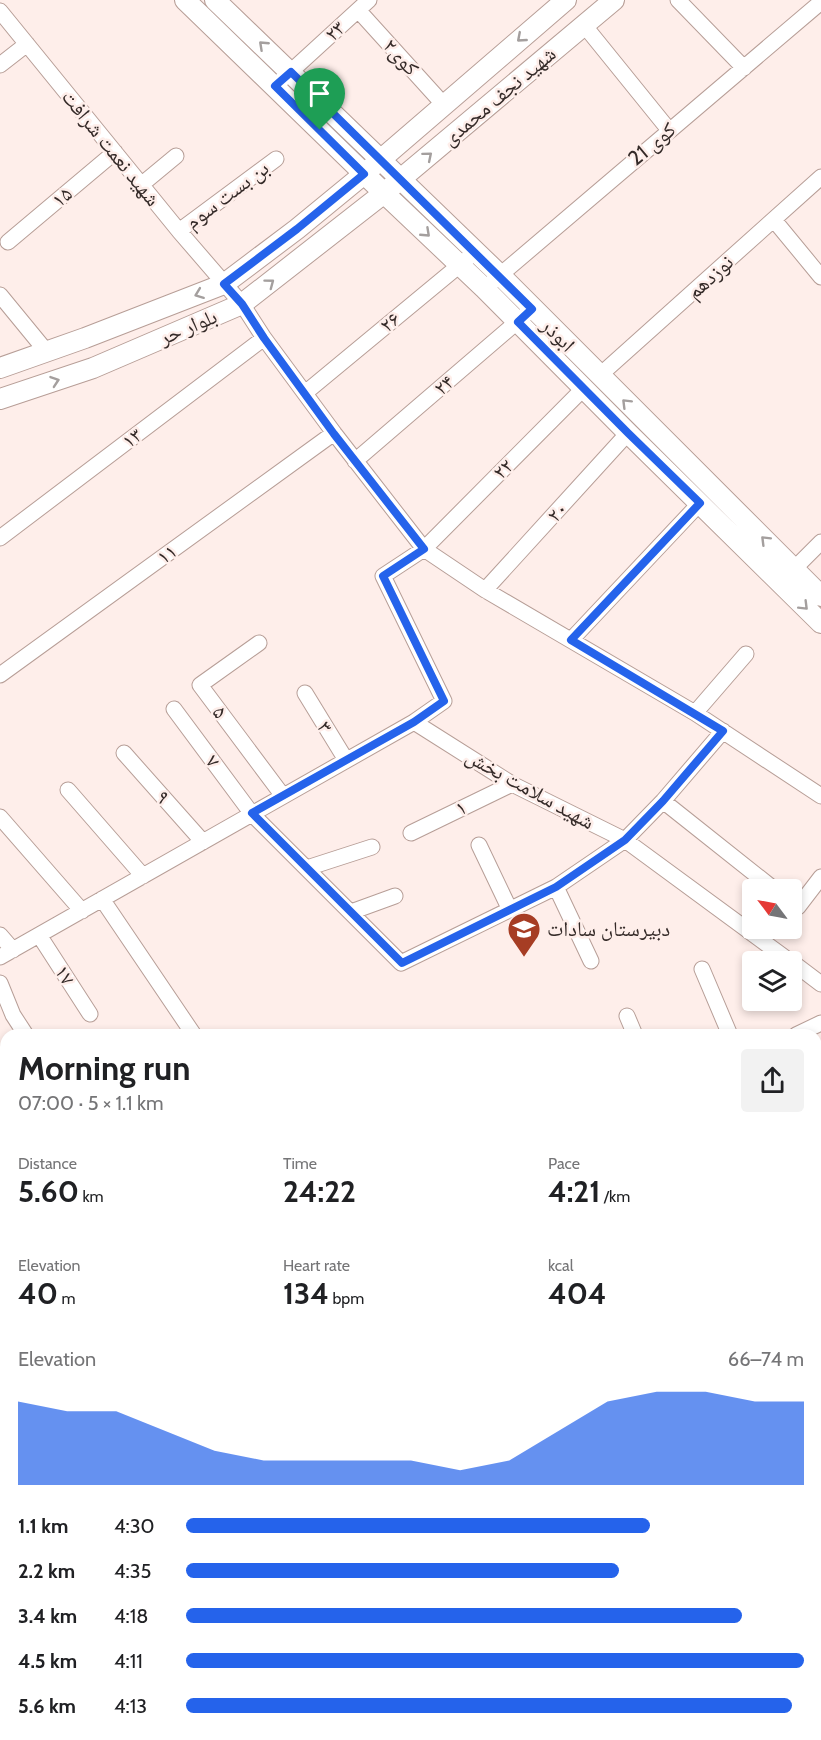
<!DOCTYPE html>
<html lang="en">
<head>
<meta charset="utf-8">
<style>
  :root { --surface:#fff; --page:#f2f2f2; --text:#202124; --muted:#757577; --accent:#2563eb }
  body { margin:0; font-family:Cabin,"Noto Naskh Arabic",sans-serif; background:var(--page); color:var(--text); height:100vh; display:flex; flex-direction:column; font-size:22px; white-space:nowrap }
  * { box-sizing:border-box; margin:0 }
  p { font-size:20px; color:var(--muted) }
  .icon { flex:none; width:33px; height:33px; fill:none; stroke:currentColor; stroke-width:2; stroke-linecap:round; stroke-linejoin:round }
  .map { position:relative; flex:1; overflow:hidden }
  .drawer { position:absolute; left:0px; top:1029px; width:822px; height:711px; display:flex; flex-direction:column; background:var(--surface); border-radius:18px 18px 0 0; box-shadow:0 3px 9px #0003 }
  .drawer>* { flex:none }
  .needle { width:39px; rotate:302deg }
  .tools { position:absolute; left:742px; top:879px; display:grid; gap:12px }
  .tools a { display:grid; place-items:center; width:60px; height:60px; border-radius:6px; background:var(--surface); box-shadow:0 3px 9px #0003; font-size:30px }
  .pin { position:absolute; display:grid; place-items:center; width:51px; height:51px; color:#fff; margin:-62px -26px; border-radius:50% 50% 50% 0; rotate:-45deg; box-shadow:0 0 6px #0007 }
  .pin .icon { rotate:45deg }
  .round { display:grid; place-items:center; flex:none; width:63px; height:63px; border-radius:6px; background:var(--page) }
  .headline { display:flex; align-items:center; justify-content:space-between; height:102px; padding:0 18px }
  h1 { font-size:33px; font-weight:700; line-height:45px }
  .stats { display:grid; grid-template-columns:repeat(3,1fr); gap:9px; height:102px; padding:6px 18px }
  .stats div { display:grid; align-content:center }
  .stats b { font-size:30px; font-weight:700 }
  .stats small { font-size:16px; font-weight:400 }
  .stats p { font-size:16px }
  .chart { height:168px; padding:12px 18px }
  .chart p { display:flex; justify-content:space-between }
  .chart svg { width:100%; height:108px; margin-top:6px; fill:var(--accent); opacity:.7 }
  ul { padding:0 18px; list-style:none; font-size:20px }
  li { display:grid; grid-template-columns:96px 72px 1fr; align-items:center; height:45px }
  li i { height:15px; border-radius:8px; background:var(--accent) }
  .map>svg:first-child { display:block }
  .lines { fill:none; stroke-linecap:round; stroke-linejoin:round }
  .minor-casing { stroke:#b79e97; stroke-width:17 }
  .major-casing { stroke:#b79e97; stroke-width:22 }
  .minor { stroke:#fff; stroke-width:15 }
  .major { stroke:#fff; stroke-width:20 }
  .oneway { stroke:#a49f9e }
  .route-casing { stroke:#fff; stroke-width:12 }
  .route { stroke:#2563eb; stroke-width:8 }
  .labels { text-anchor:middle; stroke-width:5; stroke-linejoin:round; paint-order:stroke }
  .street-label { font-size:21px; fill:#342a28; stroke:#feeeea }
  .poi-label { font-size:21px; fill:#342a28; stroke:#feeeea; text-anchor:start }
</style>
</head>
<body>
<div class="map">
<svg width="821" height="1740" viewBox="0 0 821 1740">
  <rect width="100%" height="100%" fill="#feeeea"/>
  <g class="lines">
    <g class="minor-casing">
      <path id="minor" d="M678 0 744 68
        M358 10 444 105
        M0 11 179 231 242 304 264 338 334 433 424 549 485 590 695 713 821 796
        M584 25 669 130
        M0 65 27 44
        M275 86 369 0
        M141 185 176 156
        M774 220 821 277
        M179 231 276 159
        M8 242 115 152
        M492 282 821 2
        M0 295 46 351
        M599 376 821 177
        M305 393 467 259
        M355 461 532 309
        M0 538 264 338
        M794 569 821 542
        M485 590 628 433
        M571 640 700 503
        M259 643 200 685 283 796
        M0 675 334 433
        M305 693 346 760
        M174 709 252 814 401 963 556 887 625 840 663 801 723 731
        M695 713 746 654
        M414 722 512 784 625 840 791 962
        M124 753 203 842
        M68 790 143 876
        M663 801 775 890
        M0 817 82 911
        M411 833 512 784
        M479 845 510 910
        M307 868 372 847
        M556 887 591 961
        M102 899 194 1035
        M792 903 798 907 821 877
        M351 912 395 896
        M0 935 13 950
        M39 935 90 1014
        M0 957 414 722 444 701 383 576 424 549 583 389
        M792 962 821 984
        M702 969 730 1035
        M0 983 13 1015 26 1035
        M627 1016 635 1035
        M796 1035 821 1023
        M0 1286 6 1294
        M816 1292 821 1301
        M816 1362 821 1359
        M0 1408 6 1417
        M0 1434 6 1430
        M816 1480 821 1478
        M0 1568 6 1579
        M816 1614 821 1612
        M0 1622 6 1619
        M0 1676 6 1673
        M89 1734 92 1740
        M742 1734 744 1740
        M29 1740 40 1734
        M225 1740 237 1734
        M449 1740 461 1734"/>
    </g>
    <g class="major-casing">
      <path id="major" d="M185 0 384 193 484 288 628 433 821 623
        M215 0 500 275 821 596
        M0 368 85 338 224 284 297 229 364 174 566 0
        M0 399 93 368 242 304 384 193 614 0
        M0 1117 6 1118
        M500 1734 504 1740"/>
    </g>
    <use href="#minor" class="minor"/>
    <use href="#major" class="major"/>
  </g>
  <defs><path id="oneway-chevron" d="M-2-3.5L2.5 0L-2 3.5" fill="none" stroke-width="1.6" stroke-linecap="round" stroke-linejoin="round" transform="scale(1.5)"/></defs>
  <g class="oneway">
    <use href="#oneway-chevron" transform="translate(521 38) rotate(139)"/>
    <use href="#oneway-chevron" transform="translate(263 45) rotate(-137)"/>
    <use href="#oneway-chevron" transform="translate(428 156) rotate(-40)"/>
    <use href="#oneway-chevron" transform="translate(426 233) rotate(43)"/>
    <use href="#oneway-chevron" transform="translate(270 283) rotate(-37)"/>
    <use href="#oneway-chevron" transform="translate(199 294) rotate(159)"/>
    <use href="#oneway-chevron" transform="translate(55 381) rotate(-19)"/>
    <use href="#oneway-chevron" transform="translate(626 403) rotate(-135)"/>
    <use href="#oneway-chevron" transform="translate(765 540) rotate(-135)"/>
    <use href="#oneway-chevron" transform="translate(804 606) rotate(45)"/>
  </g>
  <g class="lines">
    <g class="route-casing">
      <path id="route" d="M291 72 532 309 518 322 628 433 700 503 571 640 723 731 663 801 625 840 556 887 402 963 252 813 414 722 444 701 383 576 424 549 334 434 264 338 242 304 224 284 297 229 364 174 275 86Z"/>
    </g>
    <use href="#route" class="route"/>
  </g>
  <defs>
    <g id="school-pin" transform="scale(1.725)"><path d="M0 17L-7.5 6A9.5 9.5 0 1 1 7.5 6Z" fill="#a63d24" stroke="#feeeea"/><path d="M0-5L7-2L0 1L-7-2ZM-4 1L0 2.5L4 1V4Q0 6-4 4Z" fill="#fff"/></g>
  </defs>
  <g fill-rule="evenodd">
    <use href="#school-pin" x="524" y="929"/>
  </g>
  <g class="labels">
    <g class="street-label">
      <text transform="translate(335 31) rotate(-43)" y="7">۲۳</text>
      <text transform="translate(401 57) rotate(48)" y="7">کوی۲</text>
      <text transform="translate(499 96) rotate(-40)" y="7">شهید نجف محمدی</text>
      <text transform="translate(652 144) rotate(-40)" y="7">کوی 21</text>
      <text transform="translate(111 148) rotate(51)" y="7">شهید نعمت شرافت</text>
      <text transform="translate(227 195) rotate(-37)" y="7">بن بست سوم</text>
      <text transform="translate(62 197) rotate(-40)" y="7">۱۵</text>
      <text transform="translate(710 277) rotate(-42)" y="7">نوزدهم</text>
      <text transform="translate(390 322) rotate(-40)" y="7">۲۶</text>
      <text transform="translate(188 327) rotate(-23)" y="7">بلوار حر</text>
      <text transform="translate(558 335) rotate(45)" y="7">ابوذر</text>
      <text transform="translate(444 385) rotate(-41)" y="7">۲۴</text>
      <text transform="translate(132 438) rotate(-37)" y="7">۱۳</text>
      <text transform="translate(503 469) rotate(-45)" y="7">۲۲</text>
      <text transform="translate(557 512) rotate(-48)" y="7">۲۰</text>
      <text transform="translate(167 554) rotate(-36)" y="7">۱۱</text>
      <text transform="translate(220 712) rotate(53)" y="7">۵</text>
      <text transform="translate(325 727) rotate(59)" y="7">۳</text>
      <text transform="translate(213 761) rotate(53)" y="7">۷</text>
      <text transform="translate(530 789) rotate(29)" y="7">شهید سلامت بخش</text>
      <text transform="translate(163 797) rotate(49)" y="7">۹</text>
      <text transform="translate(461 808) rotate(-26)" y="7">۱</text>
      <text transform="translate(65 975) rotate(58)" y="7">۱۷</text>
    </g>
    <g class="poi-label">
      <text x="547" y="936">دبیرستان سادات</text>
    </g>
  </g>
</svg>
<div class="tools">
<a><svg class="needle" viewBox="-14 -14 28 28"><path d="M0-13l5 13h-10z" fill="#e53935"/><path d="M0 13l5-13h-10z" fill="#757577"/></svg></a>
<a><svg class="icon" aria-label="layers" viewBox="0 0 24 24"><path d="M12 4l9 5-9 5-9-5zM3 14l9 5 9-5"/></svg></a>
</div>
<div class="pin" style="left:320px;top:130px;background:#1e9e55"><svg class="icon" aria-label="arrive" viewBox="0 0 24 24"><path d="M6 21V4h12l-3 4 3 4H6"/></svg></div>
<section class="drawer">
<div class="headline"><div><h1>Morning run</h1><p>07:00 · 5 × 1.1 km</p></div><a class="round"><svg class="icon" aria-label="share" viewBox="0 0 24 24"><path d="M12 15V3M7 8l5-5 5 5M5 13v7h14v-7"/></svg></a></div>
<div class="stats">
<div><p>Distance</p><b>5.60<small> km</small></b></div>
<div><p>Time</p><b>24:22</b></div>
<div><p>Pace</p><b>4:21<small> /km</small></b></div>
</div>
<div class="stats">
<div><p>Elevation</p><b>40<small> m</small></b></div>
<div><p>Heart rate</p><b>134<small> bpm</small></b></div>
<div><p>kcal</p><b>404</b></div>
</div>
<div class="chart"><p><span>Elevation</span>66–74 m</p>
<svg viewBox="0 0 160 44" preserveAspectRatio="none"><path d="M0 44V10L10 14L20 14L30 22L40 30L50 34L60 34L70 34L80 34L90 38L100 34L110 22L120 10L130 6L140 6L150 10L160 10V44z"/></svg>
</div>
<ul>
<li><b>1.1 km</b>4:30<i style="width:75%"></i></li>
<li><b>2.2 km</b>4:35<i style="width:70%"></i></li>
<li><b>3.4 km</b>4:18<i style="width:90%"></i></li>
<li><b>4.5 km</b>4:11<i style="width:100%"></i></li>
<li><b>5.6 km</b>4:13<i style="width:98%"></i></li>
</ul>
</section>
</div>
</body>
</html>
